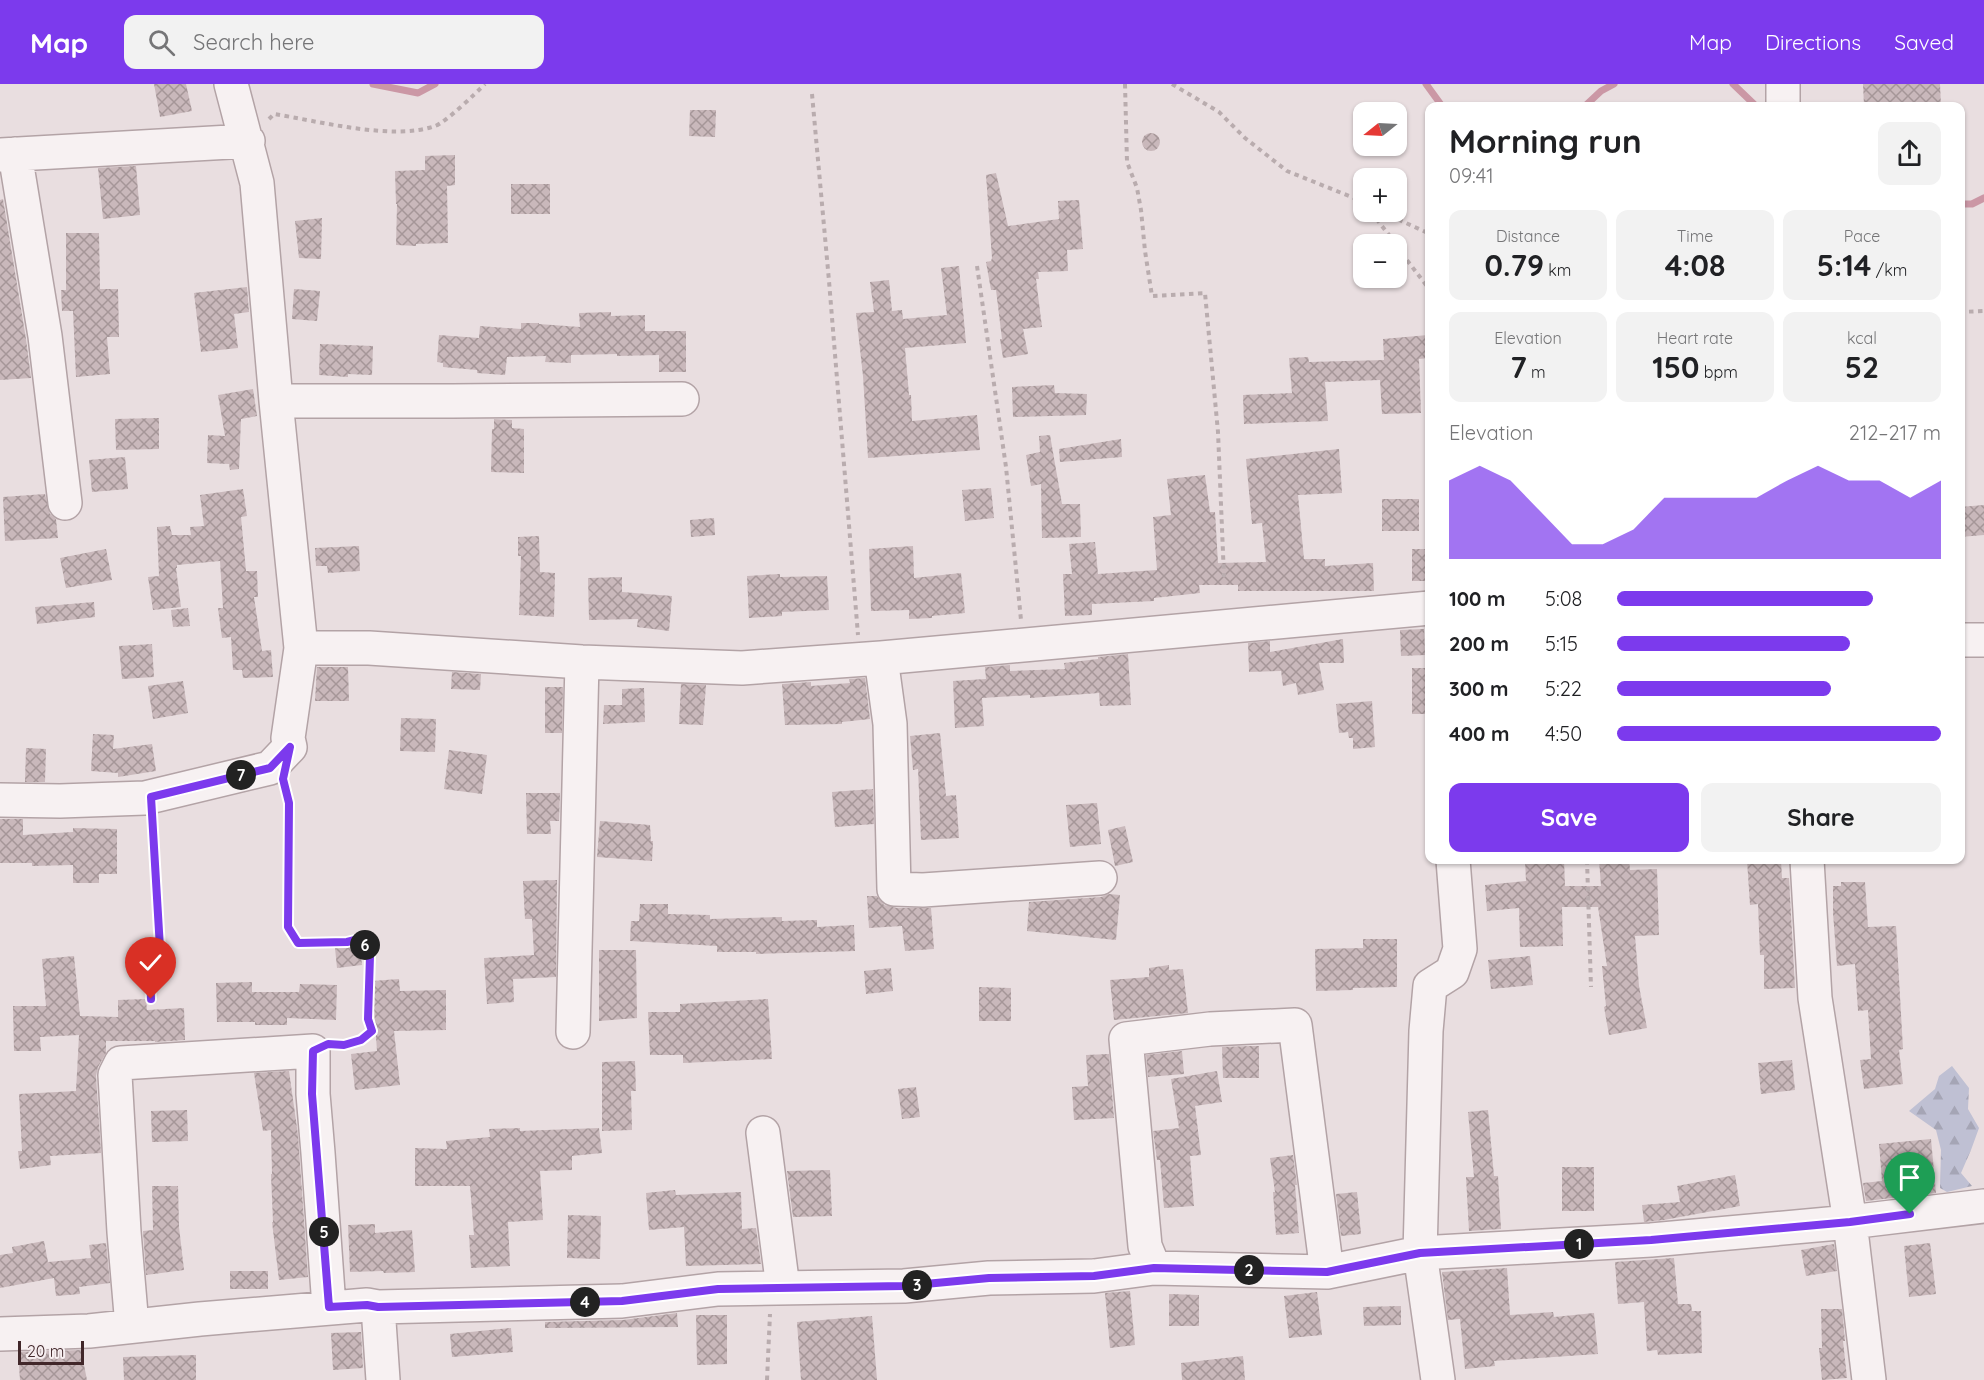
<!DOCTYPE html>
<html lang="en">
<head>
<meta charset="utf-8">
<style>
  :root { --surface:#fff; --page:#f2f2f2; --text:#202124; --muted:#757577; --accent:#7c3aed }
  body { margin:0; font-family:Quicksand,sans-serif; background:var(--page); color:var(--text); height:100vh; display:flex; flex-direction:column; font-size:22px; white-space:nowrap }
  * { box-sizing:border-box; margin:0 }
  p { font-size:20px; color:var(--muted) }
  .icon { flex:none; width:33px; height:33px; fill:none; stroke:currentColor; stroke-width:2; stroke-linecap:round; stroke-linejoin:round }
  .map { position:relative; flex:1; overflow:hidden }
  .drawer { position:absolute; left:1425px; top:18px; width:540px; height:762px; display:flex; flex-direction:column; background:var(--surface); border-radius:12px; box-shadow:0 2px 4px #0004 }
  .drawer>* { flex:none }
  .needle { width:39px; rotate:252deg }
  .controls { position:absolute; left:1353px; top:18px; display:grid; gap:12px }
  .controls a { display:grid; place-items:center; width:54px; height:54px; border-radius:12px; background:var(--surface); box-shadow:0 2px 4px #0004; font-size:30px }
  .scale { position:absolute; left:18px; bottom:15px; width:66px; box-sizing:border-box; padding-left:6px; border:3px solid #41272a; border-top:0; font-size:16px; line-height:21px; white-space:nowrap; color:#41272a; -webkit-text-stroke:4px #f6eef0; paint-order:stroke }
  .pin { position:absolute; display:grid; place-items:center; width:51px; height:51px; color:#fff; margin:-62px -26px; border-radius:50% 50% 50% 0; rotate:-45deg; box-shadow:0 0 6px #0007 }
  .pin .icon { rotate:45deg }
  .km { position:absolute; width:30px; height:30px; margin:-15px; border-radius:50%; background:#222; color:#fff; font-size:16px; line-height:30px; text-align:center }
  .round { display:grid; place-items:center; flex:none; width:63px; height:63px; border-radius:12px; background:var(--page) }
  .head { display:flex; align-items:center; justify-content:space-between; height:102px; padding:0 24px }
  h1 { font-size:33px; font-weight:700; line-height:45px }
  .stats { display:grid; grid-template-columns:repeat(3,1fr); gap:9px; height:102px; padding:6px 24px }
  .stats div { display:grid; align-content:center; border-radius:12px; background:var(--page); text-align:center }
  .stats b { font-size:30px; font-weight:700 }
  .stats small { font-size:16px; font-weight:400 }
  .stats p { font-size:16px }
  .chart { height:168px; padding:12px 24px }
  .chart p { display:flex; justify-content:space-between }
  .chart svg { width:100%; height:108px; margin-top:6px; fill:var(--accent); opacity:.7 }
  .primary-button { display:flex; gap:12px; margin-top:auto; padding:12px 24px }
  .primary-button a { flex:1; height:69px; border-radius:12px; background:var(--accent); color:#fff; font-size:24px; font-weight:700; line-height:69px; text-align:center }
  .primary-button a+a { background:var(--page); color:var(--text) }
  ul { padding:0 24px; list-style:none; font-size:20px }
  li { display:grid; grid-template-columns:96px 72px 1fr; align-items:center; height:45px }
  li i { height:15px; border-radius:8px; background:var(--accent) }
  header { display:flex; align-items:center; gap:36px; box-sizing:border-box; height:84px; padding:0 30px; background:var(--accent); color:#fff }
  header strong { font-size:28px }
  nav { display:flex; gap:33px; margin-inline-start:auto; font-size:21px }
  .search { width:420px; height:54px; background:var(--page); display:flex; align-items:center; gap:15px; box-sizing:border-box; padding:0 21px; border-radius:12px; color:var(--muted); font-size:22px }
  .map>svg:first-child { display:block }
  .forest { fill:url(#forest-firs) }
  .lines { fill:none; stroke-linecap:round; stroke-linejoin:round }
  .stream { stroke:#cb97a5; stroke-width:7 }
  .building { fill:url(#building-cross-hatch) }
  .minor-casing { stroke:#b3a3a6; stroke-width:36 }
  .path { stroke:#b9acae; stroke-width:4; stroke-dasharray:4.5 4.5; stroke-linecap:butt }
  .minor { stroke:#f7f1f2; stroke-width:33 }
  .route-casing { stroke:#fff; stroke-width:12 }
  .route { stroke:#7c3aed; stroke-width:8 }
</style>
</head>
<body>
<header>
<strong>Map</strong>
<div class="search"><svg class="icon" aria-label="search" viewBox="0 0 24 24"><circle cx="10" cy="10" r="6"/><path d="M15 15l6 6"/></svg>Search here</div>
<nav><a>Map</a><a>Directions</a><a>Saved</a></nav>
</header>
<div class="map">
<svg width="1984" height="1296" viewBox="0 0 1984 1296">
  <defs>
    <pattern id="forest-firs" width="22" height="20" patternUnits="userSpaceOnUse" patternTransform="scale(1.5)"><rect width="22" height="20" fill="#bfc0d3"/><path d="M5 1l3.5 6h-7zM16 11l3.5 6h-7z" fill="#a5a5b5"/></pattern>
    <pattern id="building-cross-hatch" width="8" height="8" patternUnits="userSpaceOnUse" patternTransform="scale(1.5)"><rect width="8" height="8" fill="#c9b8bb"/><path d="M0 0l8 8M0 8l8-8" fill="none" stroke="#a59698"/></pattern>
  </defs>
  <rect width="100%" height="100%" fill="#e9dee0"/>
  <path class="forest" d="M1952 982 1969 1004 1968 1025 1979 1044 1971 1066 1961 1089 1972 1102 1947 1108 1940 1104 1941 1066 1936 1046 1909 1027 1935 1005 1939 992Z"/>
  <g class="lines">
    <path class="stream" d="M373 0 418 9 435 0
      M1426 0 1442 22
      M1733 0 1756 22
      M1585 22 1601 7 1614 0
      M1960 120H1972L1984 114"/>
  </g>
  <path class="building" d="M154 0H186L192 27 160 33Z
    M1863 0H1940L1941 22H1864Z
    M690 26H716L715 53 689 52Z
    M1142 58a9 9 0 1 1 18 0a9 9 0 1 1-18 0Z
    M455 71V101L447 102 448 159 416 160V162L396 161 397 120H396L395 87 425 86V72Z
    M136 82 140 131 103 135 98 84Z
    M996 89 1008 142 1059 135 1058 117 1079 116 1083 165 1067 166 1068 187 1038 188 1039 195H1036L1042 243 1023 245 1028 270 1003 274 1000 255H1002L996 206H991L986 178 991 177 992 174 986 91Z
    M511 100H550V130H511Z
    M3 115 26 255 31 294 0 296V116Z
    M322 134 321 175 299 174 295 137Z
    M66 149H99L100 205H118L119 253H107L110 290 76 293 73 227H62L61 206H66Z
    M959 182 966 259 905 264 909 311H911L912 337 977 331 980 366 868 374 863 292 856 229 874 228 870 198 889 196 892 227 902 226 903 235 947 231 941 184Z
    M247 203 249 228 234 230 238 264 201 268 194 209Z
    M294 205 320 207 317 237 292 235Z
    M611 228V232L645 231V247H686V288H659V271L617 272V270L571 271V279L545 278 546 272 507 273 505 291 477 289V286L443 283V279L437 278 439 251 479 254 480 242 521 245V239H539V240L580 243 579 229Z
    M1428 251 1429 274 1419 275 1421 329 1382 330 1380 296 1325 298 1328 337 1244 340 1243 311 1292 309 1289 274 1308 273 1309 278 1384 276 1383 255Z
    M320 260 373 262 372 291 348 290V293L319 291Z
    M1054 301 1055 309 1087 310 1086 331 1013 333 1012 303Z
    M253 305 257 332 241 335 239 385 230 386 229 380 207 379 208 351 225 352 218 311Z
    M159 334V365L116 366 115 335Z
    M494 335 512 336V344L524 345V389L491 388 492 345H494Z
    M1050 351 1062 420H1080L1081 453 1042 454 1041 400 1031 402 1026 371 1040 368 1039 352Z
    M1121 355 1122 373 1060 378 1059 365Z
    M1339 365 1342 409 1298 411 1304 475H1325V482L1373 479 1374 507H1238V501H1199L1200 509 1154 514V517L1092 520V531L1065 532 1063 490H1072L1069 460 1095 458 1098 490 1157 486 1153 433 1171 431 1167 395 1205 391 1210 428H1215L1218 479 1266 478 1262 439 1252 440 1246 375Z
    M125 373 128 405 92 408 89 376Z
    M991 404 994 434 965 437 962 406Z
    M243 405 247 432 241 433 246 487H257L258 513H254L262 567 271 566 273 593 243 594 242 586H233L231 553 222 554 218 524H223L220 477 177 481V484H176L181 523 153 526 148 493 159 492 157 443 170 442 172 451H191L190 443 204 442 200 411Z
    M45 410 50 430 56 435 58 454 5 457 3 413Z
    M1382 415H1419V447H1382Z
    M1984 421V451L1960 453V423Z
    M714 434 715 451 691 453 690 436Z
    M539 452 540 488 555 489 554 533 519 531 521 472H518V453Z
    M359 462 360 487 328 489 327 482H316L315 464Z
    M913 462 914 494 961 489 965 529 932 532V534L909 535V526L871 527 869 465Z
    M106 465 112 496 66 504 60 474Z
    M1412 465H1430V497H1412Z
    M780 490V493L827 492 829 526 782 528V532L749 534 747 492Z
    M622 493V508L672 512 669 547 637 543 638 535 589 536 588 494Z
    M94 518 95 533 37 540 35 523Z
    M188 524 190 542 173 543 171 526Z
    M1424 545 1425 571 1401 572 1400 546Z
    M1343 555 1344 579H1319L1324 606 1298 611 1296 599 1283 602 1281 587 1249 588 1248 559 1270 557V568Z
    M152 560 154 593 122 595 119 562Z
    M1128 570 1131 621 1100 622 1099 609 1030 614V611L982 614 984 642 955 644 953 597 986 595 985 583 1010 581V587L1065 585 1064 579 1098 575V573Z
    M317 583H348L349 617H315Z
    M1412 584H1430V630H1412Z
    M452 588 481 590 480 606 451 605Z
    M865 594 870 635 842 638V640L785 641 782 600 811 598V602L850 599 849 595Z
    M183 597 188 629 153 635 148 602Z
    M681 600 706 601 703 641 679 640Z
    M545 603H563L562 649H545Z
    M644 604 645 638 603 640 604 621H622V605Z
    M1372 617 1375 663 1353 665V654H1349L1348 648 1339 649 1336 620Z
    M401 634 436 635 435 668 400 667Z
    M940 649 946 712 956 711 959 754 921 756 918 685 913 686 910 652Z
    M93 650 114 651 113 665 152 660 156 687 118 693V689L91 687Z
    M26 664 46 665 45 698H25Z
    M449 666 487 671 482 710 444 705Z
    M873 705 874 740 835 743 832 708Z
    M526 709H560L559 737H550L551 750H527Z
    M1097 719 1101 760 1070 763 1066 721Z
    M0 735H23V751L73 748V744L117 745V790H99V799H73V781L32 782V779H0Z
    M600 737 650 741 651 757H653L652 777 597 773Z
    M1125 742 1133 778 1115 782 1108 746Z
    M1525 776H1564L1565 802H1601L1599 776H1629L1630 786 1657 785 1659 851 1635 852 1639 902 1647 944 1609 951 1604 923 1606 922 1602 882H1607L1598 823H1562L1563 862 1520 863 1519 824 1487 827 1485 801 1526 797Z
    M1747 776H1781L1782 794H1789L1795 904 1764 905V871H1760L1758 820 1750 821Z
    M557 796 556 893 513 895 514 918 487 920 484 874 534 871 532 835H525L523 797Z
    M1841 798H1865L1868 843 1896 842 1903 965 1899 966 1903 1000 1864 1005 1860 976 1871 975 1868 926 1858 927 1855 880 1837 882 1833 829V802H1841Z
    M1109 810 1120 811 1116 856 1027 847 1029 818 1101 813Z
    M867 812H877L884 821 897 824H931L934 865 905 867 902 842 869 844Z
    M640 820H668V830L710 831V835L782 833V837L817 836V843L854 841 855 867 756 870V868H717V862L630 857 631 837H639Z
    M1363 855H1397V903L1353 904V906L1316 907 1315 865 1363 864Z
    M360 861 362 881 337 884 335 864Z
    M599 866H636L637 934 599 937Z
    M74 872 80 932 118 933V916L146 915 147 926 184 924 185 956 155 958V957H106V969L98 983 96 992 101 1069 50 1072 51 1081 20 1085 18 1067H22L19 1010 76 1007 79 951 40 953 41 967H14L13 922H46L42 875Z
    M1530 872 1533 901 1491 905 1488 876Z
    M1169 881V886L1183 885 1188 929 1114 936 1110 896 1149 893V884Z
    M891 884 893 907 866 910 864 887Z
    M399 895 400 907 446 906V946L394 947 400 1001 355 1006 351 970 377 967 372 897Z
    M252 898V908H299L300 900 337 901 336 936 287 934V941H255V938H217L216 899Z
    M979 903 1011 904V937H979Z
    M768 915 772 975 683 979V971H650L648 928H680V920Z
    M1251 962H1259V994H1223L1222 963Z
    M1182 967 1184 990 1148 993 1146 971Z
    M1109 970 1114 1034 1074 1036 1072 1003 1088 1002 1086 971Z
    M1792 976 1795 1006 1761 1010 1758 979Z
    M635 977 636 1007H631L632 1046 602 1047V978Z
    M289 987 298 1051 308 1193 279 1196 272 1138H273L271 1090H272L271 1046 263 1047 254 989Z
    M1217 987 1222 1018 1195 1022 1201 1071 1190 1072 1194 1122 1164 1124 1160 1076H1157L1153 1047 1179 1044 1171 995Z
    M916 1003 920 1033 902 1035 898 1005Z
    M187 1026 188 1057 152 1058 151 1027Z
    M1488 1026 1494 1092H1498L1501 1145 1469 1147 1466 1093H1474L1468 1028Z
    M520 1044V1047L599 1044 602 1069 572 1072V1086L540 1087 543 1136 508 1138 510 1182 471 1184 469 1151H474L470 1102H415V1064L447 1065 446 1057 490 1053 489 1045Z
    M1931 1055 1936 1109 1866 1117 1863 1099 1882 1097 1879 1060Z
    M1293 1071 1297 1101H1295L1299 1149 1276 1151 1273 1108H1275L1270 1074Z
    M1562 1083H1594V1127H1562Z
    M830 1086 832 1132 793 1133 787 1087Z
    M1735 1091 1740 1122 1664 1136 1644 1138 1642 1121 1680 1118 1677 1102Z
    M152 1102H178L179 1143 184 1186 146 1191 143 1147 153 1146Z
    M675 1106 676 1111 741 1108 742 1145 756 1144 761 1180 686 1182 684 1143 649 1146 646 1109Z
    M1357 1108 1361 1150 1341 1152 1336 1110Z
    M568 1131 601 1132 600 1175 567 1174Z
    M375 1140V1149L412 1146 415 1188 384 1189 383 1187 350 1188 348 1141Z
    M44 1157 48 1178 91 1174 89 1161 106 1159 110 1199 79 1203 80 1210 56 1212 54 1194 0 1204V1171L13 1169 12 1163Z
    M1930 1159 1936 1210 1909 1213 1904 1162Z
    M1834 1160 1837 1187 1806 1192 1801 1166Z
    M1674 1174 1678 1220H1691L1692 1227H1701L1702 1269 1658 1271 1657 1266 1647 1267 1644 1218 1618 1220 1615 1178Z
    M1507 1184 1510 1231 1553 1228 1554 1233 1594 1229 1598 1270 1494 1277 1495 1282 1465 1285 1460 1235 1448 1236 1442 1188Z
    M230 1187H268V1205H230Z
    M1130 1207 1135 1261 1110 1264 1105 1209Z
    M1317 1208 1322 1251 1289 1254 1284 1212Z
    M1169 1210 1199 1211V1242H1169Z
    M1401 1222V1241L1364 1242 1363 1223Z
    M1821 1225H1842L1845 1257H1843L1847 1294 1822 1296 1819 1264H1822Z
    M677 1229 678 1243 545 1244V1238L623 1236Z
    M696 1231H727V1280L697 1281Z
    M872 1232 877 1296H801L797 1238Z
    M511 1244 513 1268 452 1273 450 1250Z
    M361 1248 363 1284 333 1286 331 1249Z
    M81 1266 87 1296H20L18 1268Z
    M196 1271V1296H124L123 1273Z
    M1243 1272 1245 1296H1182L1181 1279Z"/>
  <g class="lines">
    <g class="minor-casing">
      <path id="minor" d="M1783 22V0
        M15 70 45 252 65 419
        M0 71 248 57
        M276 317H453L682 315
        M1960 556H1984
        M301 564H369L582 578 742 584 881 574 1430 524
        M881 574 890 640 894 805 923 806 1100 794
        M0 716 60 717 145 714 270 684 290 663 288 654 301 564 276 317 257 99 231 0
        M1807 776 1815 914 1850 1138 1869 1296
        M573 948 582 578
        M763 1049 783 1204
        M1154 1184 1145 1162 1126 955 1210 945 1295 941 1327 1188
        M378 1223 383 1296
        M132 1242 124 1148 115 991 121 979 313 967V1010L318 1069 329 1223
        M0 1250 89 1247 200 1235 367 1221 378 1223 622 1217 718 1205 904 1202 989 1194 1094 1192 1154 1184 1327 1188 1420 1169 1651 1156 1850 1138 1984 1122
        M1438 1296 1420 1169 1426 947 1430 902 1452 888 1460 865 1453 776"/>
    </g>
    <path class="path" d="M1125 0 1127 78 1137 104 1141 126 1145 167 1152 212 1205 209 1218 348 1224 493
      M1172 0 1219 28 1245 54 1287 87 1364 118
      M812 10 829 197 858 551
      M269 35 274 30C318 37 393 57 435 42 445 39 476 9 485 0
      M1371 128 1396 160
      M1382 128 1430 150
      M1396 162 1430 206
      M977 182 1006 383 1021 536
      M1960 228 1984 227
      M285 704 289 719 288 843 298 859 347 858 363 854 370 872 368 935 372 947 361 956 339 961
      M1587 776 1591 903
      M151 915 150 887 161 881 153 740
      M767 1296 770 1230"/>
    <use href="#minor" class="minor"/>
  </g>
  <g class="lines">
    <g class="route-casing">
      <path id="route" d="M151 915 150 887 161 881 151 713 270 684 290 663 283 695 289 719 288 843 298 859 347 858 363 854 370 872 368 935 372 947 361 956 344 961 328 960 313 967 312 1010 329 1223 367 1221 378 1223 622 1217 718 1205 904 1202 989 1194 1094 1192 1154 1184 1327 1188 1420 1169 1651 1156 1850 1138 1910 1130"/>
    </g>
    <use href="#route" class="route"/>
  </g>
</svg>
<div class="controls">
<a><svg class="needle" viewBox="-14 -14 28 28"><path d="M0-13l5 13h-10z" fill="#e53935"/><path d="M0 13l5-13h-10z" fill="#757577"/></svg></a>
<a>+</a>
<a>−</a>
</div>
<div class="scale">20 m</div>
<div class="pin" style="left:1910px;top:1130px;background:#1e9e55"><svg class="icon" aria-label="arrive" viewBox="0 0 24 24"><path d="M6 21V4h12l-3 4 3 4H6"/></svg></div>
<div class="pin" style="left:151px;top:915px;background:#d93025"><svg class="icon" aria-label="check" viewBox="0 0 24 24"><path d="M5 12l5 5 9-10"/></svg></div>
<b class="km" style="left:1579px;top:1160px">1</b>
<b class="km" style="left:1249px;top:1186px">2</b>
<b class="km" style="left:917px;top:1201px">3</b>
<b class="km" style="left:585px;top:1218px">4</b>
<b class="km" style="left:324px;top:1148px">5</b>
<b class="km" style="left:365px;top:861px">6</b>
<b class="km" style="left:241px;top:691px">7</b>
<section class="drawer">
<div class="head"><div><h1>Morning run</h1><p>09:41</p></div><a class="round"><svg class="icon" aria-label="share" viewBox="0 0 24 24"><path d="M12 15V3M7 8l5-5 5 5M5 13v7h14v-7"/></svg></a></div>
<div class="stats">
<div><p>Distance</p><b>0.79<small> km</small></b></div>
<div><p>Time</p><b>4:08</b></div>
<div><p>Pace</p><b>5:14<small> /km</small></b></div>
</div>
<div class="stats">
<div><p>Elevation</p><b>7<small> m</small></b></div>
<div><p>Heart rate</p><b>150<small> bpm</small></b></div>
<div><p>kcal</p><b>52</b></div>
</div>
<div class="chart"><p><span>Elevation</span>212–217 m</p>
<svg viewBox="0 0 160 44" preserveAspectRatio="none"><path d="M0 44V12L10 6L20 12L30 25L40 38L50 38L60 32L70 19L80 19L90 19L100 19L110 12L120 6L130 12L140 12L150 19L160 12V44z"/></svg>
</div>
<ul>
<li><b>100 m</b>5:08<i style="width:79%"></i></li>
<li><b>200 m</b>5:15<i style="width:72%"></i></li>
<li><b>300 m</b>5:22<i style="width:66%"></i></li>
<li><b>400 m</b>4:50<i style="width:100%"></i></li>
</ul>
<div class="primary-button"><a>Save</a><a>Share</a></div>
</section>
</div>
</body>
</html>
